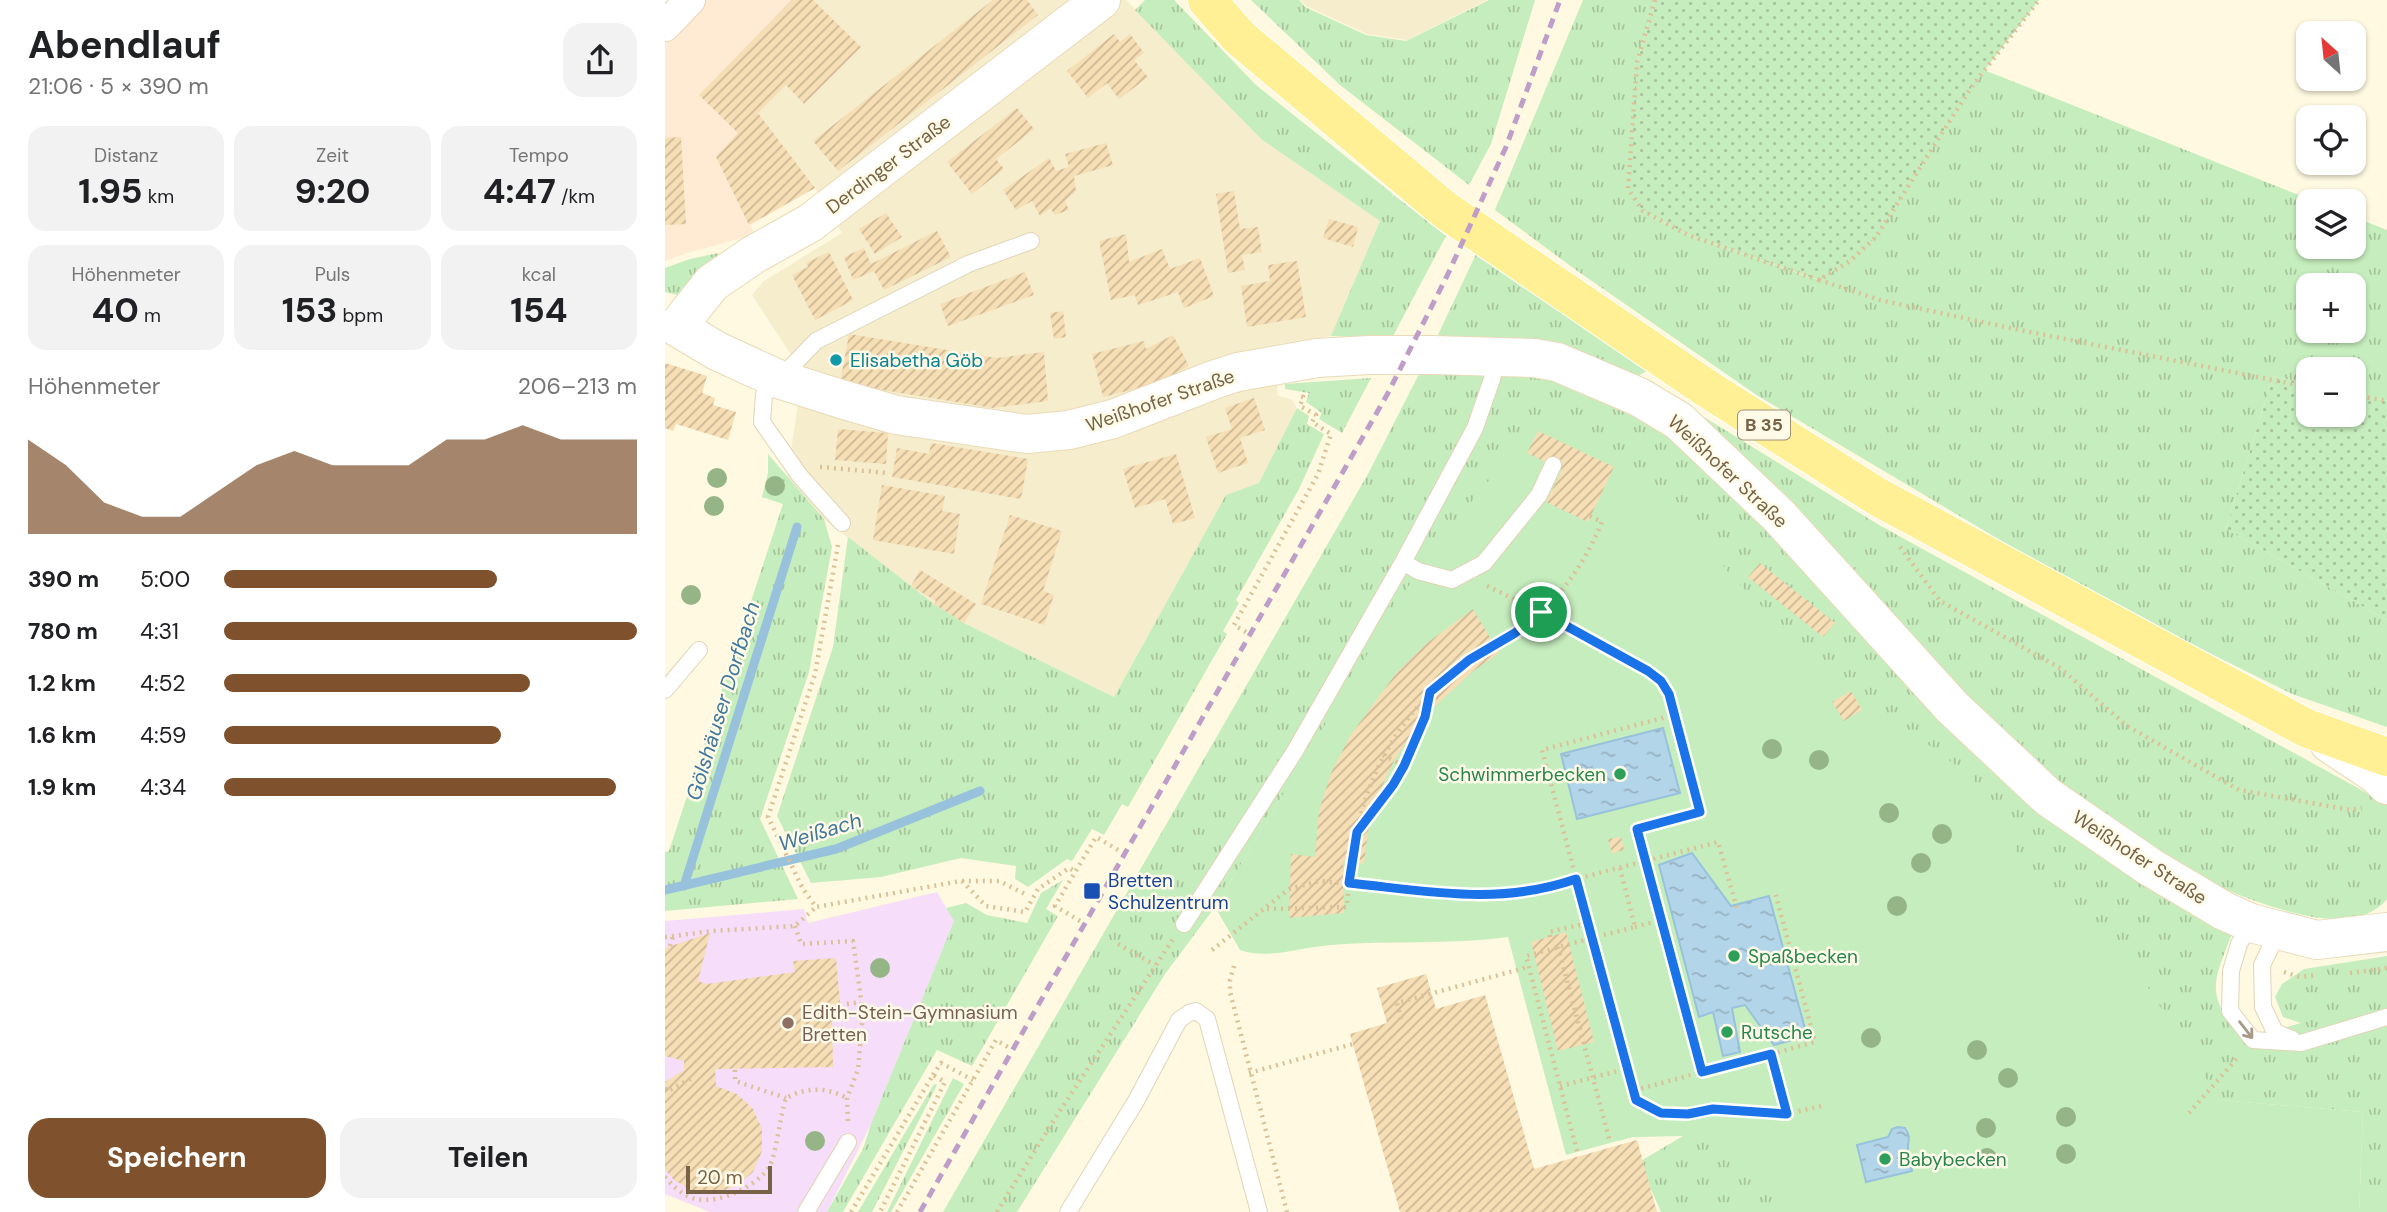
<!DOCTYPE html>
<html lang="de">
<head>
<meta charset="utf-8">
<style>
  :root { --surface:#fff; --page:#f2f2f2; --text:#202124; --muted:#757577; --accent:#7f522d }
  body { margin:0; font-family:"DM Sans",sans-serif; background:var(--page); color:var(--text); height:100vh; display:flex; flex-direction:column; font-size:26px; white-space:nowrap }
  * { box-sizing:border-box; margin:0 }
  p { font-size:23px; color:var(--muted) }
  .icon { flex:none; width:38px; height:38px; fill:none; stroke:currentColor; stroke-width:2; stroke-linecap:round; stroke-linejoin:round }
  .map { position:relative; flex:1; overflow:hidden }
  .details { display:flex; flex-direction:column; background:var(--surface); width:665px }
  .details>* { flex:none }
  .needle { width:46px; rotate:333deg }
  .tools { position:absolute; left:1631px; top:21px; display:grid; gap:14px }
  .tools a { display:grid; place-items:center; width:70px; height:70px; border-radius:14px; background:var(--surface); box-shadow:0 2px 5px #0004; font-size:35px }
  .scale { position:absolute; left:21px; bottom:18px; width:86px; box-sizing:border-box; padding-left:7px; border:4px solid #776245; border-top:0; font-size:19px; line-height:24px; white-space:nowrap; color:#776245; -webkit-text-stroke:5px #fffbe8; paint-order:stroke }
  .pin { position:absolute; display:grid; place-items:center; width:60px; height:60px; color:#fff; margin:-30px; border:4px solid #fff; border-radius:50%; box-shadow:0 2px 7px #0007 }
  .round { display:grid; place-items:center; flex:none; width:74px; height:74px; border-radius:21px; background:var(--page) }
  .head { display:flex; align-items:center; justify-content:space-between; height:119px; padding:0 28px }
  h1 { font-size:38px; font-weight:700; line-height:52px }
  .metrics { display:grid; grid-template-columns:repeat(3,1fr); gap:10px; height:119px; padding:7px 28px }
  .metrics div { display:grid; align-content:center; border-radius:18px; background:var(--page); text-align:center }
  .metrics b { font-size:35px; font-weight:700 }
  .metrics small { font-size:19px; font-weight:400 }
  .metrics p { font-size:19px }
  .chart { height:196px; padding:14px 28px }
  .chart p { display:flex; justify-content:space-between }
  .chart svg { width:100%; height:126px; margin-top:7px; fill:var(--accent); opacity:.7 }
  .button { display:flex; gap:14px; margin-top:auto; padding:14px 28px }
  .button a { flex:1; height:80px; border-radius:21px; background:var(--accent); color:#fff; font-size:28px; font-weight:700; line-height:80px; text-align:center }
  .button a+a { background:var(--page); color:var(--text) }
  ul { padding:0 28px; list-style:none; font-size:23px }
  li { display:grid; grid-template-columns:112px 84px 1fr; align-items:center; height:52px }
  li i { height:18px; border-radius:9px; background:var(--accent) }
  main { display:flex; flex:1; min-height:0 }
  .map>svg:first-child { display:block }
  .residential { fill:#f6edcd }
  .commercial { fill:#ffead3 }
  .education { fill:#f6ddfa }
  .grass { fill:url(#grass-tufts); fill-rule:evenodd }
  .park { fill:#c6edbd }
  .garden { fill:url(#garden-dots) }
  .water { fill:url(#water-ripples); stroke:#98c2dc; stroke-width:2 }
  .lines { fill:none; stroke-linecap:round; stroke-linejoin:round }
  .stream { stroke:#98c2dc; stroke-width:9 }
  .building { fill:url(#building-hatch) }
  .service-casing { stroke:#e1d4b8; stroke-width:18 }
  .minor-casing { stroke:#e1d4b8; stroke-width:32 }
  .secondary-casing { stroke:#e9dab8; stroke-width:40 }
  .primary-casing { stroke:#fff; stroke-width:40 }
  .path { stroke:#dbc198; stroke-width:4.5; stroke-dasharray:2 5; stroke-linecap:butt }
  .service { stroke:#fff; stroke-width:16 }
  .minor { stroke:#fff; stroke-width:30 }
  .secondary { stroke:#fff; stroke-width:38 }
  .primary { stroke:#fff096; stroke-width:38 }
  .rail { stroke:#be9ec8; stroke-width:5; stroke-dasharray:10 7; stroke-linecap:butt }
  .tree { fill:#96b586 }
  .oneway { stroke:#a79986 }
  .route-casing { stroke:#fff; stroke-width:14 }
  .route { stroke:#1a73e8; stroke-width:9 }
  .culture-dot { fill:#0f9aa8; stroke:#fffbe8; stroke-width:2.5 }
  .leisure-dot { fill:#2e9e5b; stroke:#fffbe8; stroke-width:2.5 }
  .transit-dot { fill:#1a4fb4; stroke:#fffbe8; stroke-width:2.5 }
  .education-dot { fill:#8d6e63; stroke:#fffbe8; stroke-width:2.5 }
  .labels { text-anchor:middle; stroke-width:5; stroke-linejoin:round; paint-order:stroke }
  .shield { fill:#fffbe8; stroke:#a09076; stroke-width:2 }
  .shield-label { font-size:18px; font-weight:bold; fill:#776245 }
  .street-label { font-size:19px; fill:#776245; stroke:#fffbe8 }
  .culture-label { font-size:19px; fill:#0d838f; stroke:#fffbe8; text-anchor:start }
  .leisure-label { font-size:19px; fill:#27864d; stroke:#fffbe8; text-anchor:start }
  .transit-label { font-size:19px; fill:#164399; stroke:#fffbe8; text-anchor:start }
  .education-label { font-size:19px; fill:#785e54; stroke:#fffbe8; text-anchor:start }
  .water-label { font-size:21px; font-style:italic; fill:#41789c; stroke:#fffbe8 }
</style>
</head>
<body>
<main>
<section class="details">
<div class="head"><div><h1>Abendlauf</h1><p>21:06 · 5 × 390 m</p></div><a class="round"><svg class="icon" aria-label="share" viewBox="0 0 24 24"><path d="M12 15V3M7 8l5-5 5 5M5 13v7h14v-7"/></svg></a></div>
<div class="metrics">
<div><p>Distanz</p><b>1.95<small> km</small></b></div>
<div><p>Zeit</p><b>9:20</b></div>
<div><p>Tempo</p><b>4:47<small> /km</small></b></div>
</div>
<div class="metrics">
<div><p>Höhenmeter</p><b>40<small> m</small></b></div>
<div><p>Puls</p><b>153<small> bpm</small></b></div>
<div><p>kcal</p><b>154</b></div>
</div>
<div class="chart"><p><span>Höhenmeter</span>206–213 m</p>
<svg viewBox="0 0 160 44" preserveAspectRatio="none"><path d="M0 44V11L10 20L20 33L30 38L40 38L50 29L60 20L70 15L80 20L90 20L100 20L110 11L120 11L130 6L140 11L150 11L160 11V44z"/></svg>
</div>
<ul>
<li><b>390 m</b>5:00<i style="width:66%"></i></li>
<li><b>780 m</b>4:31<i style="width:100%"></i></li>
<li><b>1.2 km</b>4:52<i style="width:74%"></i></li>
<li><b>1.6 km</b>4:59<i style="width:67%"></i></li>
<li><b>1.9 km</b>4:34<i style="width:95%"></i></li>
</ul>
<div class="button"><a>Speichern</a><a>Teilen</a></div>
</section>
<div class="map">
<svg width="1722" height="1212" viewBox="0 0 1722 1212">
  <defs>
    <pattern id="grass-tufts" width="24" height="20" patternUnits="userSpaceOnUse" patternTransform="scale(1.75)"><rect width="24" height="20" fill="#c6edbd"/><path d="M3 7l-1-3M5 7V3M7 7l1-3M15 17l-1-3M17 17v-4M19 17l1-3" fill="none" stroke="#a6c39b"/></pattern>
    <pattern id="garden-dots" width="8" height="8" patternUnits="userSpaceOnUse" patternTransform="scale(1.75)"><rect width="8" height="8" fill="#c6edbd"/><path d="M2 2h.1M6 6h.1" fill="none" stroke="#a6c39b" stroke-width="1.8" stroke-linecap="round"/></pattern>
    <pattern id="water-ripples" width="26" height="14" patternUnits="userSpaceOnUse" patternTransform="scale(1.75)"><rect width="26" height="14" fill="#b3d5e9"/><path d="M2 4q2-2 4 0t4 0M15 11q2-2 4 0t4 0" fill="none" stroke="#96b0bf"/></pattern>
    <pattern id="building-hatch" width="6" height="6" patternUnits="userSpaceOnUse" patternTransform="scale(1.75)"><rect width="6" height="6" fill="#f6deb5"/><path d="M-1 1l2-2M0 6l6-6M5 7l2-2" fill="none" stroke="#ccb795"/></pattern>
  </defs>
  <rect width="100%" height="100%" fill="#fef9e0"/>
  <path class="residential" d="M148 0H461L596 139 715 221 666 336 614 344 612 395 627 400 632 408 594 484 561 495 449 697 299 623 269 604 159 519 122 476 138 373 87 295 99 281 177 233 150 188 93 113 121 85 139 104 195 46Z
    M635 0H822L742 40 702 34 641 6Z"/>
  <path class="commercial" d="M40 0H148L196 47 139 104 120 85 94 113 150 188 85 225 88 232 77 238 22 253 0 261V40Z"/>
  <path class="education" d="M272 892 289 921 206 1124 162 1212H45L0 1194V921L139 909 143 923Z"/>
  <path class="grass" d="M480 0H509L591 85 728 194 727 197 729 195 781 236 727 338 666 336 715 221 596 139 470 10Z
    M586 0H634L640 7 701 35 741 41 824 0H870L826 144 804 185 675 85Z
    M918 0H990L972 62 978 211 1023 235 1153 280 1319 70 1649 201H1643V247H1689V217L1722 230V401L1689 393V369H1643V384L1608 376 1561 529 1722 620V727L1627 694 1429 596 1093 396 911 270 830 210ZM1643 285H1689V331H1643Z
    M812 252 982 371 969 378 772 337Z
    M53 253 54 263 26 280 12 295 0 292V268L25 259Z
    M796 372 813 376 878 374 1005 426 1307 741 1567 934C1547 984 1540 996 1579 1039L1636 1023 1618 1017 1610 997 1617 984 1639 969 1722 956V1212H1694L1698 1112 1555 1100 1551 1095 1227 1212H996L974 1162 1018 1136 967 1137 954 1141 939 1085 1125 1123 622 788 550 907 500 974 352 1212H278L703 474 754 374Z
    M706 378 677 433 654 419 657 413 641 402 644 393 620 389V384Z
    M1005 396 1214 525 1722 804V899C1704 922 1668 921 1643 916 1474 881 1334 728 1218 611 1147 539 1076 468 1005 396Z
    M632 408 644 416 642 424 659 434 634 489 571 600 574 603 558 631 562 634 463 807 457 804 439 835 427 829 407 861 402 859 363 887 350 879 351 866 296 858 216 877 146 883 112 816 168 647 183 537 269 604 299 623 449 697 561 495 594 483Z
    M103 454 159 519 167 547 144 672 95 819 133 899 0 911V852L4 851 118 504 97 497 103 473Z
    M398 880 381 909 393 916 307 1066 272 1050 178 1212H162L198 1149 206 1124 289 921 281 908 301 903 322 915 362 923 376 893Z
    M288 1078 299 1084 226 1212H222Z
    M269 1084 272 1085 207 1212H193Z"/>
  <path class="park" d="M885 406 1015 505 1066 576 1159 667 1308 778 1373 887 1475 975 1555 1100 1698 1112 1694 1212H1118L1089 1163 1019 1135 967 1137 901 1155 843 937C784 945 725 940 666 945 636 947 603 960 575 950L550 907 761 557Z"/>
  <path class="garden" d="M990 0H1374L1305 89 1211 237 1185 261 1154 280 1023 235 978 211 963 189 972 62Z
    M1608 376 1643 384V415H1689V393L1722 401V620L1561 529Z"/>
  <path class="water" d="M998 728 1015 793 912 819 896 754Z
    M1027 853 1066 906 1104 896 1142 1036 1109 1045 1080 1005 1067 1008 1075 1052 1058 1056 1048 1012 1034 1017 994 865Z
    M1233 1127 1240 1128C1247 1138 1242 1141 1243 1152 1243 1158 1246 1165 1247 1171L1201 1182 1192 1145 1223 1137 1227 1129Z"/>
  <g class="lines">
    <path class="stream" d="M19 886 132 527
      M0 890 171 849 315 791"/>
  </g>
  <path class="building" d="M127 0H148L196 47 139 104 121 85 93 113 150 188 84 225 51 157 73 133 34 95Z
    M328 0H362L373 15 173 171 148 141Z
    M449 34 455 42 465 34 479 53 469 60 483 77 454 99 442 83 423 98 402 71Z
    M352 108 369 129 331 159 339 169 307 194 282 162Z
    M16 137 21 224 0 225V138Z
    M441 143 448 165 409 176 411 191 400 201 404 210 389 215 386 208 375 216 367 201 351 210 338 190 384 158 391 171 404 167 400 154Z
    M569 191 575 229 593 227 597 252 577 255 580 270 563 273 551 194Z
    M221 213 237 237 210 254 194 229Z
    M664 219 693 227 688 247 658 238Z
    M272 231 286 257 219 290 209 271 188 280 179 257 199 248 206 264Z
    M461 234 464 262 497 249 505 269 535 258 549 296 519 308 513 292 473 305 470 295 446 300 434 241Z
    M164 252 188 300 150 320 127 275 143 267 141 263Z
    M632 261 641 317 582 327 576 286 605 281 603 265Z
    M360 272 369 295 283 326 275 304Z
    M398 311 401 337 389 339 385 313Z
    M184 334 332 358 379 352 383 401 328 408 175 383Z
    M508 335 524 366 490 384 438 397 427 354 479 341 481 349Z
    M0 363 42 376 37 393 50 398 48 405 71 412 63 440 11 424 8 431 0 428Z
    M589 398 600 430 575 438 583 463 553 473 541 437 567 429 560 408Z
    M173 429 223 433 221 464 170 460Z
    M873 431 949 467 923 522 881 502 897 470 862 453Z
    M266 443 363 459 356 499 227 477 232 448 264 454Z
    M511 454 530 518 508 524 500 499 470 508 458 469Z
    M217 485 280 496 277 511 295 514 289 554 208 540Z
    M345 515 397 531 378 591 389 595 379 625 316 604Z
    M1095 563 1170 623 1158 637 1083 577Z
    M255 570 311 604 299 623 269 604 271 601 246 586Z
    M808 609 834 653 807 672 769 707 750 728 729 761 713 795 703 832 699 864 678 860 679 913 624 918 626 854 650 857 654 811 666 773 685 736 732 672 762 643Z
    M1186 691 1197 710 1179 721 1167 702Z
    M956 837 959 850 947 853 943 839Z
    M901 932 929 1042 893 1051 866 942Z
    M45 933 33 981 42 984 130 972 128 961 171 958 176 1014 167 1015 168 1067 50 1069 51 1086 72 1094 88 1109 97 1129V1151L88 1172 71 1186 50 1193 28 1191 9 1180 0 1169V1082L19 1070V1061L0 1056V948Z
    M761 974 771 1009 820 995 869 1169 972 1140 992 1212H735L685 1034 722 1023 712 988Z"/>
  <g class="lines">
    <g class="service-casing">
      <path id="service" d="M177 523 135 476 97 422 99 395 151 341 303 264 366 241
        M738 562 753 571 787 580 819 563 874 495 888 465
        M0 690 34 650
        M1586 923 1574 944 1566 971 1565 1011 1588 1040 1636 1043 1722 1017
        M519 924 630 751 738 562 810 428 827 379 831 356
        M1614 930 1597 965 1598 1007 1610 1032 1627 1039
        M141 1212 183 1142
        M403 1212 471 1101 514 1020 524 1013 531 1011 542 1019 594 1212"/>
    </g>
    <g class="minor-casing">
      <path id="minor" d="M0 26 25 0"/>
    </g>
    <g class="secondary-casing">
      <path id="secondary" d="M436 0 145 223 88 255 47 283 12 327 52 351 113 379 176 399 231 415 362 434 404 430 448 419 551 379 573 372 652 358 704 355H768L869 358 892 362 974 397 1014 421 1114 516 1287 707 1383 797 1485 867 1559 911 1586 923 1652 940 1722 932
        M1664 743 1712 775 1722 785"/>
    </g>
    <g class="primary-casing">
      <path id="primary" d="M542 0 574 37 780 210 1041 388 1213 497 1641 728 1722 757"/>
    </g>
    <path class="path" d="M990 0 972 62 963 189 978 211 1023 235 1154 280 1185 261 1211 237 1305 89 1374 0
      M1154 280 1215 300 1345 328 1643 387
      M1689 395 1722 401
      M155 467 223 473
      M173 545 150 674 103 817 138 889 151 907 296 881H334L362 895
      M1235 547 1275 601 1395 668 1462 726 1574 790 1686 810 1697 808
      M822 586 876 612 983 671 996 681 1004 694 1035 812 972 829 1037 1072 1106 1054 1122 1114 1156 1106
      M581 632 569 625 653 474 666 434 647 422 651 415 635 406 638 397 633 396
      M718 755 739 766
      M692 831C727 786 754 749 765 692
      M955 868 970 927 927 938 967 1091 1037 1072
      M297 881 321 906 360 912 373 889 404 868 410 871
      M602 909 682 907C687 805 717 726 800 663 816 651 834 644 850 633 891 605 918 567 937 522L925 516
      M415 921 390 906 431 837 455 851
      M130 926 136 944 188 941 198 1013 193 1070 182 1098 183 1122
      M970 927 996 920
      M0 937 47 931 130 926 151 907
      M885 937 884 932 923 923
      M453 944 490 965
      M5 946 8 936
      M893 947 945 1142
      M547 950 624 889 654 881 821 896 881 889 911 879 1053 842 1073 912
      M569 966 565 980V992L622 1212
      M1619 972 1635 977 1652 975
      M1685 973 1722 968
      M175 1005 196 1002
      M736 1019 732 1003 863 967
      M1106 1054 1150 1042 1110 892
      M70 1070V1081L121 1098
      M584 1073 688 1044
      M268 1075 276 1063 308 1080
      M895 1086 961 1069
      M0 1088 3 1091 27 1078
      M967 1091 971 1100 996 1113 1023 1114 1048 1109 1122 1114
      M1524 1113 1574 1056
      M912 1151 861 956 927 938 877 750 1009 715
      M0 1177C8 1186 18 1196 31 1199 54 1204 91 1187 104 1167 111 1157 115 1115 121 1098 142 1087 161 1087 182 1098
      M186 1212 268 1075 280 1082 215 1212
      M232 1212 331 1040 343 1047
      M332 1212 387 1123 508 939"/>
    <use href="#service" class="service"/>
    <use href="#minor" class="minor"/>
    <use href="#secondary" class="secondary"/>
    <use href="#primary" class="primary"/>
    <path class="rail" d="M255 1212 723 393 782 276 841 147 895 0"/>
  </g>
  <g class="tree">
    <circle cx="52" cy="478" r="10"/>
    <circle cx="110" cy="486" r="10"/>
    <circle cx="49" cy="506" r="10"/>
    <circle cx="26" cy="595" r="10"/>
    <circle cx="1107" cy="749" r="10"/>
    <circle cx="1154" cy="760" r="10"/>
    <circle cx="1224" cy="813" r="10"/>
    <circle cx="1277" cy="834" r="10"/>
    <circle cx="1256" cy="863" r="10"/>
    <circle cx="1232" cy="906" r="10"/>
    <circle cx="215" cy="968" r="10"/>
    <circle cx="1206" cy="1038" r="10"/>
    <circle cx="1312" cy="1050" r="10"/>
    <circle cx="1343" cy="1078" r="10"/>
    <circle cx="1401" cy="1117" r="10"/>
    <circle cx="1321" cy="1128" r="10"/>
    <circle cx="150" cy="1141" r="10"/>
    <circle cx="1401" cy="1154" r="10"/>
    <circle cx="1322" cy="1158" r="10"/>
  </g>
  <defs><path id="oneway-shaft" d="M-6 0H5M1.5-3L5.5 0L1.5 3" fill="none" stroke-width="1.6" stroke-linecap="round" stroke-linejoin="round" transform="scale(1.75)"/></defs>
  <use class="oneway" href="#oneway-shaft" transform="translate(1581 1030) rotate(52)"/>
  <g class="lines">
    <g class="route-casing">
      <path id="route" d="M876 612 983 671 996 681 1004 694 1035 812 972 829 1037 1072 1106 1054 1122 1114 1048 1109 1023 1114 996 1113 971 1100 911 879C833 906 763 891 684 883L692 832 728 785 739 766 760 717 765 692 804 660 850 633Z"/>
    </g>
    <use href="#route" class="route"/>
  </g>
  <circle class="culture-dot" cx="171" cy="360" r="7"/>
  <g class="leisure-dot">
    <circle cx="955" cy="774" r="7"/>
    <circle cx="1069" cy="956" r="7"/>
    <circle cx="1062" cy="1032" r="7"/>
    <circle cx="1220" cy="1159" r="7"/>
  </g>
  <rect class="transit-dot" x="418" y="882" width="18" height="18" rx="3.5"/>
  <circle class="education-dot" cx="123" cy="1023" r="7"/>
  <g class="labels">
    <rect class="shield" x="1073" y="410.5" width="52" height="29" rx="5"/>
    <g class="shield-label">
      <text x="1099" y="431">B 35</text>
    </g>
    <g class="street-label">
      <text transform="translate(223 164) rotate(-37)" y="7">Derdinger Straße</text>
      <text transform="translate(495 400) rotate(-19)" y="7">Weißhofer Straße</text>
      <text transform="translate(1063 471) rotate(43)" y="7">Weißhofer Straße</text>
      <text transform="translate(1475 857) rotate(33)" y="7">Weißhofer Straße</text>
    </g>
    <g class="culture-label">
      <text x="185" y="367">Elisabetha Göb</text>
    </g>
    <g class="leisure-label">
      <text x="941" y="781" text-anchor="end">Schwimmerbecken</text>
      <text x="1083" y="963">Spaßbecken</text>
      <text x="1076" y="1039">Rutsche</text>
      <text x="1234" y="1166">Babybecken</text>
    </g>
    <g class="transit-label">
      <text x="443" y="887">Bretten<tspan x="443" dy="22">Schulzentrum</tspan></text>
    </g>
    <g class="education-label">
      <text x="137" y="1019">Edith-Stein-Gymnasium<tspan x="137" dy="22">Bretten</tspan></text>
    </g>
    <g class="water-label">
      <text transform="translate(58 701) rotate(-73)" y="7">Gölshäuser Dorfbach</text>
      <text transform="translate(155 832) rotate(-17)" y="7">Weißach</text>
    </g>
  </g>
</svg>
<div class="tools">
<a><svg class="needle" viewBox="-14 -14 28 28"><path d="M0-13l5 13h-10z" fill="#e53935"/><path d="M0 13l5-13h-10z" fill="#757577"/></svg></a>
<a><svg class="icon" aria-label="locate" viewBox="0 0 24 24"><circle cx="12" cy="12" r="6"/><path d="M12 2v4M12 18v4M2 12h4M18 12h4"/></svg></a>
<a><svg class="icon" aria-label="layers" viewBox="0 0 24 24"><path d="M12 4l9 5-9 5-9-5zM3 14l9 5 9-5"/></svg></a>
<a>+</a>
<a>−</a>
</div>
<div class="scale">20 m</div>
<div class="pin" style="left:876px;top:612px;background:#1e9e55"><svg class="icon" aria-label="arrive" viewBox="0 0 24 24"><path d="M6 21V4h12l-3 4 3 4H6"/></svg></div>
</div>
</main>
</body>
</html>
